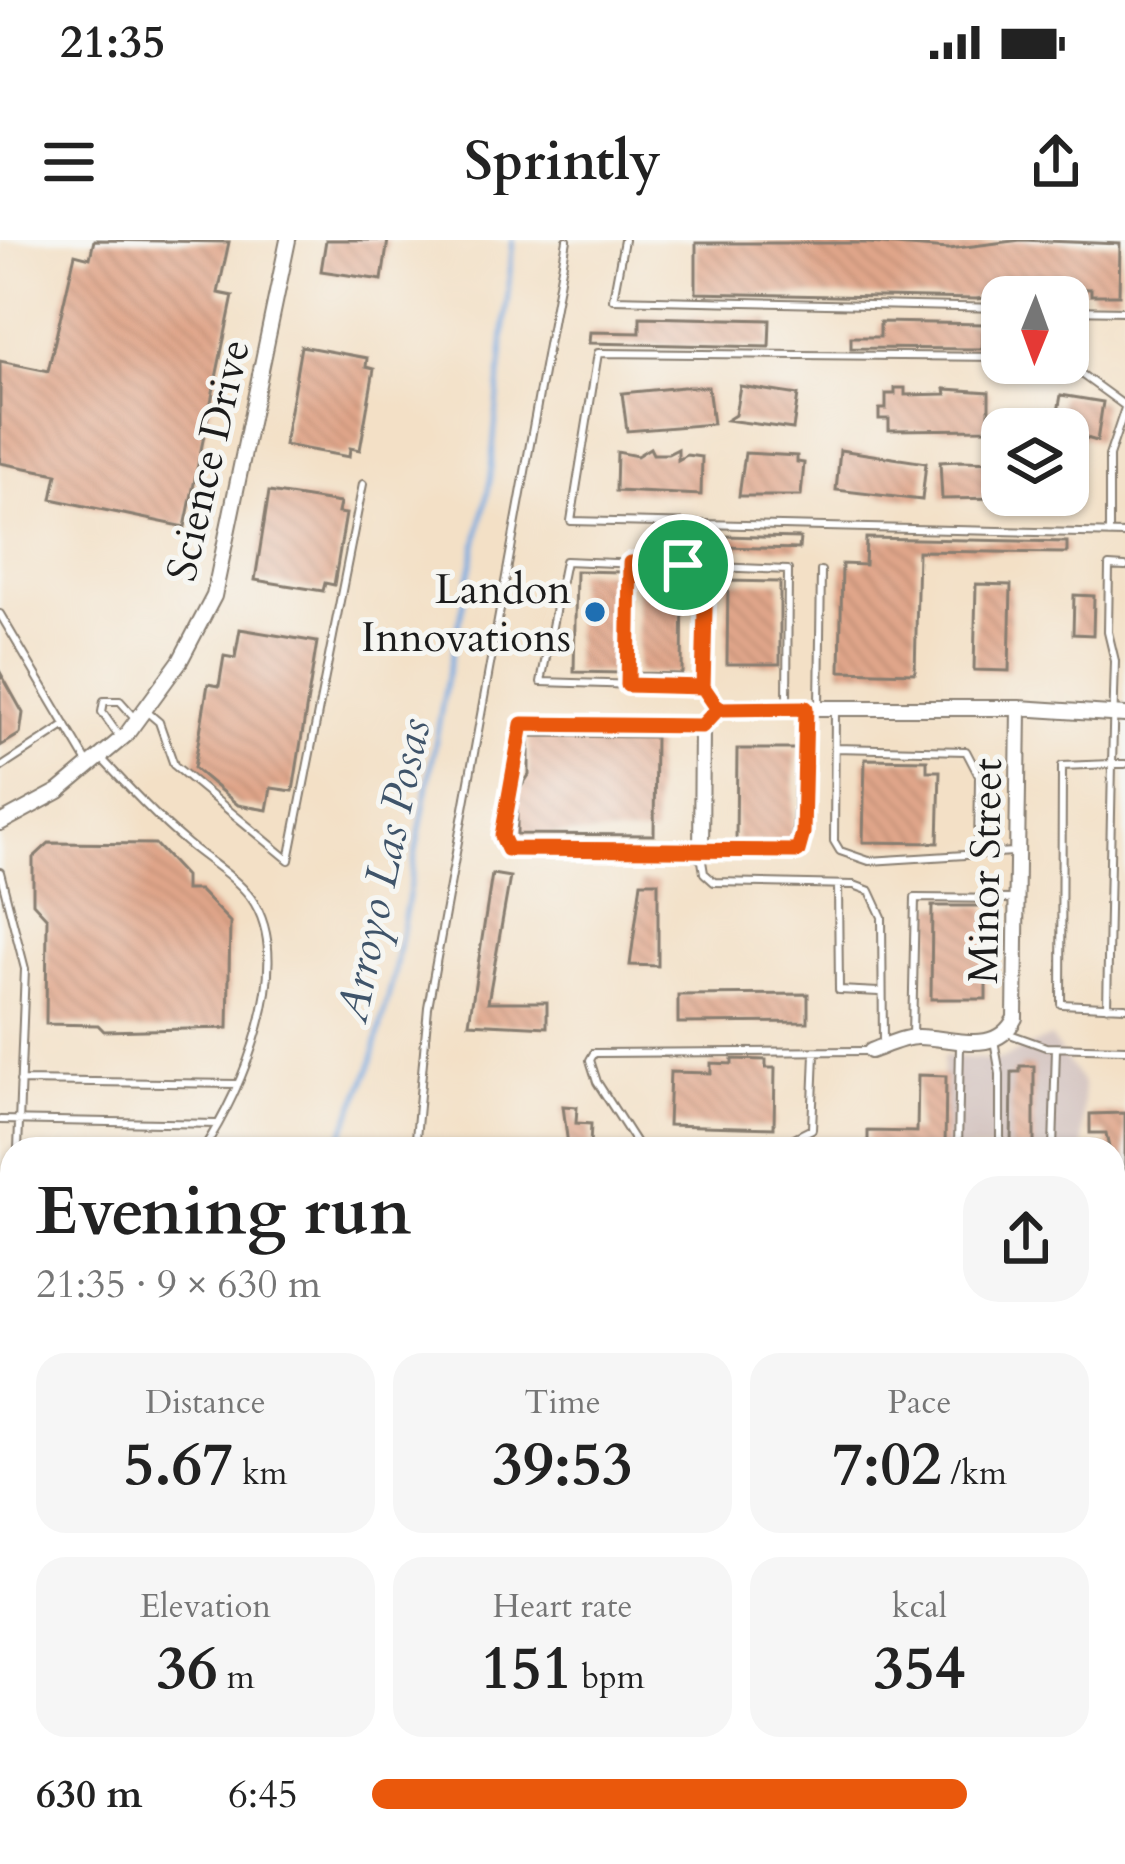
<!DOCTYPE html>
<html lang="en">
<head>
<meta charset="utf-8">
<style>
  :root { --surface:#fff; --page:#f6f6f6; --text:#222; --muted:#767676; --accent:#ea580c }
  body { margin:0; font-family:Cardo,serif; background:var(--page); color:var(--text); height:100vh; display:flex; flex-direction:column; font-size:45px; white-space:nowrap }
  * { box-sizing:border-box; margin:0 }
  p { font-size:39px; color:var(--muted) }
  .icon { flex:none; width:66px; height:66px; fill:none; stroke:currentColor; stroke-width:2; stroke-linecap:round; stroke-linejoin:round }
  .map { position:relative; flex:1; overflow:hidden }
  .details { position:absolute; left:0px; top:897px; width:1125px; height:729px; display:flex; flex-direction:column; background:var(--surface); border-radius:36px 36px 0 0; box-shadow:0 3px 9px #0004 }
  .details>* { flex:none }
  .needle { width:78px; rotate:181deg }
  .fabs { position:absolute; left:981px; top:36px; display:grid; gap:24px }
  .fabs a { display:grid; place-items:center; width:108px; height:108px; border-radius:24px; background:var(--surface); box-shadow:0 3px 9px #0004; font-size:60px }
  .pin { position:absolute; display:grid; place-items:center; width:102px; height:102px; color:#fff; margin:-51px; border:6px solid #fff; border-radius:50%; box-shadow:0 3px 12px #0007 }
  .round { display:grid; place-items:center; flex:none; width:126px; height:126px; border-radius:36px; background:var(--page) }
  .head { display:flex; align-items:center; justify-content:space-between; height:204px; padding:0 36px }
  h1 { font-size:66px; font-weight:800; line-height:90px }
  .stats { display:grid; grid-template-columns:repeat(3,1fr); gap:18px; height:204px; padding:12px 36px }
  .stats div { display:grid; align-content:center; border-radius:30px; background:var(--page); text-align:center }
  .stats b { font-size:60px; font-weight:800 }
  .stats small { font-size:33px; font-weight:400 }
  .stats p { font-size:33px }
  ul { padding:0 36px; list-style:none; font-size:39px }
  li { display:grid; grid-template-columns:192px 144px 1fr; align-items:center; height:90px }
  li i { height:30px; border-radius:15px; background:var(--accent) }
  .status { display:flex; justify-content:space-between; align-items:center; height:84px; padding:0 60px; background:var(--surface); direction:ltr }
  .status svg { height:33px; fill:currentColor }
  header { display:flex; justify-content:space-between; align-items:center; height:156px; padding:0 36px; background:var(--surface); font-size:54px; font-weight:800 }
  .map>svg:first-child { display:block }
  .industrial { fill:#d1c0bc }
  .grass { fill:url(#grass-tufts); stroke:#5e744b; stroke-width:3 }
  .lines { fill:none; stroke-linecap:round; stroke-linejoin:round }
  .stream { stroke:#73a8e0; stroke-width:4.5 }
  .building { fill:url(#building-back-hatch) }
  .lane-casing { stroke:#887e71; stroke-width:10 }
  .street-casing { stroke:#887e71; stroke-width:18 }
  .secondary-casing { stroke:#887e71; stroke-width:22 }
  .lane { stroke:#fff; stroke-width:6 }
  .street { stroke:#fff; stroke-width:14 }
  .secondary { stroke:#fff; stroke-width:18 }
  .rail-casing { stroke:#1c1c1c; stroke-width:9 }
  .rail { stroke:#f6f6f2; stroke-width:4.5; stroke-dasharray:14; stroke-linecap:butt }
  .route-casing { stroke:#fff; stroke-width:24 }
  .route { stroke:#ea580c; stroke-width:15 }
  .poi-dot { fill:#1f6fb2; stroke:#f6f6f2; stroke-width:4.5 }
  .labels { text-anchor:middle; stroke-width:10; stroke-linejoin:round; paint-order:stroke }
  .street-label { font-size:42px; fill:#1c1c1c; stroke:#f6f6f2 }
  .poi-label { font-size:42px; fill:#1c1c1c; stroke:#f6f6f2; text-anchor:end }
  .water-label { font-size:45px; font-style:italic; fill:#3f546a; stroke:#f6f6f2 }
</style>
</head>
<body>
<div class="status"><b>21:35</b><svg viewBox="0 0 49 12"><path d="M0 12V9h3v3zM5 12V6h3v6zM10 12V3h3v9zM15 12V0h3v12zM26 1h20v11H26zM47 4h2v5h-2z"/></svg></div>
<header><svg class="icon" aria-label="menu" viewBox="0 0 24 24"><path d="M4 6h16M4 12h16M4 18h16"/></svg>Sprintly<svg class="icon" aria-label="share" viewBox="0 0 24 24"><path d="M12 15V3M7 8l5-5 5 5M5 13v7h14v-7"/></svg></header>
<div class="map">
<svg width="1125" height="1624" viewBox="0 0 1125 1624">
  <defs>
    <pattern id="grass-tufts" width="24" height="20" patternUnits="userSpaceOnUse" patternTransform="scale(3)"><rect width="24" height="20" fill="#a1cd7a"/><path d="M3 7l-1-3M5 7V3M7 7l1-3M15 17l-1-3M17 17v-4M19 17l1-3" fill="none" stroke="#8aaf69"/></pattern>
    <pattern id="building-back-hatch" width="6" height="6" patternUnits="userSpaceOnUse" patternTransform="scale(3)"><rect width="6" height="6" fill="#e0a68a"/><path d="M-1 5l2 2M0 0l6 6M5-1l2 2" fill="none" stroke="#c08e76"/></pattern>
  </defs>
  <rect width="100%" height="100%" fill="#f6f6f2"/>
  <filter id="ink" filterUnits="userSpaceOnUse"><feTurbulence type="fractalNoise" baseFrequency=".00833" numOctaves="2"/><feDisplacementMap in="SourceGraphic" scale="24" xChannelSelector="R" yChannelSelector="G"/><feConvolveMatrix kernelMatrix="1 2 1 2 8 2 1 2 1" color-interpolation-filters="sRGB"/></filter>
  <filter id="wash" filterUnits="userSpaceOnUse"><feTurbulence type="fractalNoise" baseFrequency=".004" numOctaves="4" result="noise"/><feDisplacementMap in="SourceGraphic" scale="48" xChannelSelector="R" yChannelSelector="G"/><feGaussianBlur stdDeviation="2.7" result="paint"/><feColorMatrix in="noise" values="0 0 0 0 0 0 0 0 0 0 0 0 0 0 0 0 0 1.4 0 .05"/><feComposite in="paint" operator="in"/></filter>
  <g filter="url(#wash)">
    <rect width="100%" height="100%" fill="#f3e0c6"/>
    <path class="industrial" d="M1050 797 1083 844V909H941L943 816 1000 820Z"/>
    <path class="grass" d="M12 1613V1614H315V1624H0Z"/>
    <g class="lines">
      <path class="stream" d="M336 909 370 829 394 734 446 443 490 241 513 0
        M0 1180 12 1175"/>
    </g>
    <g id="blocks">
      <path class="building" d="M94 0 229 2 218 53 233 56 185 287 52 259 57 234 0 223V121L48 131 75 14 90 18Z
        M326 0H388L382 40 321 31Z
        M1021 0 1120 4 1119 55H1091V49L1012 47V55L976 59 696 53V3H868L949 9Z
        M640 77 770 80 769 107 589 103 590 92 640 93Z
        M880 82 984 84 982 109 851 108V97H880Z
        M301 106 367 118 366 127 374 129 360 210 350 208 349 217 284 205Z
        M740 146 798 155 793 189 727 180 735 175Z
        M683 147H708L713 184 627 191 622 153Z
        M895 148H905V155L946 154 945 149 989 152V189L889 190V179H879V169H886V154H895Z
        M1061 155 1103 162 1097 201 1055 189Z
        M650 208 653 214H668L678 209V220L687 215 702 217 701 255 616 251 617 212 637 216Z
        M840 210 926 223 922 260 836 250Z
        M745 213 797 216V222L804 223 801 256H739Z
        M959 221 1002 222V258L942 259 940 222Z
        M269 252 340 263 338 273 346 274 334 345 325 343 323 351 255 340Z
        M725 296 800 298 799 309 725 307Z
        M866 298 1067 302V313L918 311 915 433 840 431 842 324 865 325Z
        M576 331 622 332V433L574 432Z
        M637 332 683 333 682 434 637 433Z
        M728 341 780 342V424H727Z
        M976 344 1011 345 1009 431 974 430Z
        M1074 355 1094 356 1093 395 1073 394Z
        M240 389 317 402 293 551 271 548 267 570 238 565 194 528 208 444 219 446 224 416 235 418Z
        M0 432 23 473 20 494 0 506Z
        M529 496 655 497 654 595 517 594V553L529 535Z
        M737 509H796L792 603 736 602Z
        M865 519 927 520V531H940L938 603 863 602Z
        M49 603 155 604 185 636V650H199L230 682 228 788 104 791 98 785 46 784 47 678 33 663V618Z
        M492 634 510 637 488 762H547V787L469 783Z
        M641 642H658V726L630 725Z
        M932 666H986V759H931Z
        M808 754V782L678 783V755Z
        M732 819 766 820V828H775L774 888 668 885 670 832 711 833V823L732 824Z
        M1020 826H1034V909H1011L1012 832H1020Z
        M918 835 946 836 945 909H868V891L917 892Z
        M563 866 577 867 576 883 591 884 590 906 568 905Z
        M1125 873V929L1113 928 1106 893H1090V874Z
        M1113 1029H1125V1107H1113Z"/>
    </g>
  </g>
  <g filter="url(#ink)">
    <use href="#blocks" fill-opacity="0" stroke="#887e71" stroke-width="3"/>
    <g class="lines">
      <g class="lane-casing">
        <path id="lane" d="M624 0 613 59 1002 68
          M1068 70 1125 71
          M1002 117 598 113 571 281 1125 294
          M1066 123 1125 166
          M1109 294V216L1125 168
          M1125 327 1109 326 1108 392 1115 421 1112 524 1062 526 1061 764 1125 767
          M706 331 703 447 717 467
          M0 374 88 523
          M629 445 630 323
          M703 447 541 442 565 321 788 330 787 464
          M819 464 821 331
          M146 471 159 482 174 525 289 620 363 244
          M835 471 834 601 840 611 869 621 1013 612
          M699 486 522 484 502 596 508 609 798 611 803 593 806 471
          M119 496 102 472 104 461H120L137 480
          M835 508 966 511 979 536 978 614
          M103 520C130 549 157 578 188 604 207 620 237 638 251 658 297 722 241 853 203 909
          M0 528 66 485
          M701 615 704 633 714 642 854 645 870 651 882 677 883 803
          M0 632 25 729 18 909
          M838 645 839 750 879 752
          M1107 767 1112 524H1125
          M1007 793 1046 807 1125 809
          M912 796 915 658 1014 659
          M994 800 1000 834V909
          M815 813 812 889 772 909H640L597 842 590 820 594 813 867 811
          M20 841 238 844
          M0 880 218 884
          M415 909 428 767 567 0
          M958 909 960 805
          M1053 909 1056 808
          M1113 939 1125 940
          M1113 1247 1125 1245
          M121 1624 123 1614
          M246 1624 247 1614"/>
      </g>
      <g class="street-casing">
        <path id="street" d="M0 583 59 551 126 495 180 421 214 356 288 0
          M701 615 702 486 719 468H1019L1125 475
          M871 811C885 806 902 797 918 797 953 797 996 817 1015 778L1019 468
          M1113 1342 1125 1345
          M776 1614 782 1624
          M405 1619 416 1624
          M516 1624V1614
          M577 1624 604 1614"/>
      </g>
      <g class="secondary-casing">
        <path id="secondary" d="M1113 1149 1125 1148
          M0 1602 12 1595"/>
      </g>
      <use href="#lane" class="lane"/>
      <use href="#street" class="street"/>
      <use href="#secondary" class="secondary"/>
      <g class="rail-casing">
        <path id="rail" d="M0 980 12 979
          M1113 997 1125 998"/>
      </g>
      <use href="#rail" class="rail"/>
    </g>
  </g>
  <g class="lines" filter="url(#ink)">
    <g class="route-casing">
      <path id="route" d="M683 325 706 331 703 447 718 469 702 486 522 484 502 596 508 609 798 611 803 593 806 468 718 469 703 447 628 445 630 323 683 325"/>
    </g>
    <use href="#route" class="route"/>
  </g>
  <circle class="poi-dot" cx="595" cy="372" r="12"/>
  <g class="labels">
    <g class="street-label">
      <text transform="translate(207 220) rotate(-77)" y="15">Science Drive</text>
      <text transform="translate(984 631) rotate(-89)" y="15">Minor Street</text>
    </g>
    <g class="poi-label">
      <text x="571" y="363">Landon<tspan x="571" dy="48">Innovations</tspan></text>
    </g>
    <g class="water-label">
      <text transform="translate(382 630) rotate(-78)" y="16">Arroyo Las Posas</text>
    </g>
  </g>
</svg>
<div class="fabs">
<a><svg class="needle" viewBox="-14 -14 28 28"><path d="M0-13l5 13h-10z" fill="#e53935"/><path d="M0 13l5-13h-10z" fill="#767676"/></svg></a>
<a><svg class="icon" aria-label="layers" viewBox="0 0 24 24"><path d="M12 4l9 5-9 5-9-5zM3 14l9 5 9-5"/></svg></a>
</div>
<div class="pin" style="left:683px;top:325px;background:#1e9e55"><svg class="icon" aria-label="arrive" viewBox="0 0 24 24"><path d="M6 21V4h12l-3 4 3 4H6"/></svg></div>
<section class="details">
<div class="head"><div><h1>Evening run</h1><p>21:35 · 9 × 630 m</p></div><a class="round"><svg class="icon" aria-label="share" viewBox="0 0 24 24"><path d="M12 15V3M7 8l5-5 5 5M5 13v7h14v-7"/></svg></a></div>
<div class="stats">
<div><p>Distance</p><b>5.67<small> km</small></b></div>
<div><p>Time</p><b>39:53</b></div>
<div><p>Pace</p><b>7:02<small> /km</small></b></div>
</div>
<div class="stats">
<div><p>Elevation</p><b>36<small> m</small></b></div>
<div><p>Heart rate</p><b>151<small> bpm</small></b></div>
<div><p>kcal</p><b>354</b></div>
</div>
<ul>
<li><b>630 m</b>6:45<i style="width:83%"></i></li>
</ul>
</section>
</div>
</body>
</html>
